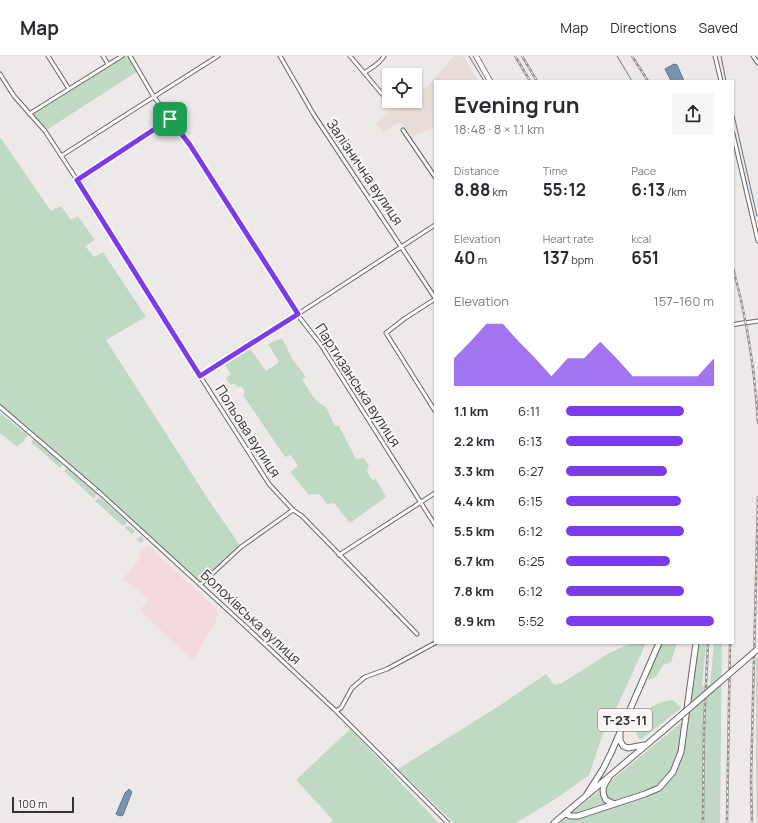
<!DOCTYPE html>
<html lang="en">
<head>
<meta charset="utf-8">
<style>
  :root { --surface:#fff; --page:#f7f7f7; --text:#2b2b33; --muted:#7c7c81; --line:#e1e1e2; --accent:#7c3aed }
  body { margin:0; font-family:Manrope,sans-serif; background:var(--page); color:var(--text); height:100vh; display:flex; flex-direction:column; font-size:15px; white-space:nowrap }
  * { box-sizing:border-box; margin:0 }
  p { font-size:13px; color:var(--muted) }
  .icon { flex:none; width:22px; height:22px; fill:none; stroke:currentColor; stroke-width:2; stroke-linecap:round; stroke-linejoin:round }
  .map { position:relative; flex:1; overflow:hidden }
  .sheet { position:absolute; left:434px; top:24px; width:300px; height:564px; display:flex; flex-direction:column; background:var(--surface); border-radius:0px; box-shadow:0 1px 3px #0004 }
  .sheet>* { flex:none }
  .fabs { position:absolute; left:382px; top:12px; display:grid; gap:8px }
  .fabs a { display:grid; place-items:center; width:40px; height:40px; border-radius:0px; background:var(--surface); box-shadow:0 1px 3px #0004; font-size:20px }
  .scale { position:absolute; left:12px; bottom:10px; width:62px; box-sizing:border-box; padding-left:4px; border:2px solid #343232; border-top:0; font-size:11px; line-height:14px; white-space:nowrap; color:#343232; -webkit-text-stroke:3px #faf6f5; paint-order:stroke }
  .pin { position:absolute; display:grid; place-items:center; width:34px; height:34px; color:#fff; margin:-17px; border-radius:8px; box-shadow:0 2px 6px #0006 }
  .round { display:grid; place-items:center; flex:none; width:42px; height:42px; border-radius:0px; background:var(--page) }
  .head { display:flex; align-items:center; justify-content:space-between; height:68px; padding:0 20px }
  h1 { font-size:22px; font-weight:700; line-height:30px }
  .metrics { display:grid; grid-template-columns:repeat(3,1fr); gap:6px; height:68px; padding:4px 20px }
  .metrics div { display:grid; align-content:center }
  .metrics b { font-size:17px; font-weight:700 }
  .metrics small { font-size:11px; font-weight:400 }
  .metrics p { font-size:11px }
  .chart { height:112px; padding:8px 20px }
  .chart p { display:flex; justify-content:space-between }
  .chart svg { width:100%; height:72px; margin-top:4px; fill:var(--accent); opacity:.7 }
  ul { padding:0 20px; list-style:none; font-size:13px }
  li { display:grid; grid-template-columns:64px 48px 1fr; align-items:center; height:30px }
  li i { height:10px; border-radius:5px; background:var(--accent) }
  header { display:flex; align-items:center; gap:24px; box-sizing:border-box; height:56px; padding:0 20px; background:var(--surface); border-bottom:1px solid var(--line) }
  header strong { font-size:19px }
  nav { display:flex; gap:22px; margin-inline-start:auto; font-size:14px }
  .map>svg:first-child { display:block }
  .built { fill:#e7dcd7 }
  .industrial { fill:#f3d8de }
  .green { fill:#c0d9c5 }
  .water { fill:#7693b1; stroke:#62768b }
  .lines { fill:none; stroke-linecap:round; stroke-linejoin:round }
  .stream { stroke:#62768b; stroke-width:1 }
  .street-casing { stroke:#696664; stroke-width:5 }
  .secondary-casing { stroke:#696664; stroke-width:6 }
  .primary-casing { stroke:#696664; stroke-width:7 }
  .street { stroke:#fff; stroke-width:3 }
  .secondary { stroke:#fff; stroke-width:4.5 }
  .primary { stroke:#fff; stroke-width:5 }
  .rail-casing { stroke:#969392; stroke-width:2.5 }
  .rail { stroke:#faf6f5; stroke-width:1; stroke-dasharray:3; stroke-linecap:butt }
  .primary-bridge-casing { stroke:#696664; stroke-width:7; stroke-linecap:butt }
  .primary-bridge { stroke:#fff; stroke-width:5 }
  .route-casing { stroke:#fff; stroke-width:8 }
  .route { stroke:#7c3aed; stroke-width:5 }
  .labels { text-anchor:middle; stroke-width:4; stroke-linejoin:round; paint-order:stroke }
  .shield { fill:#faf6f5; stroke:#6f6d6c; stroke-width:1 }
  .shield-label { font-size:13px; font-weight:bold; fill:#343232 }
  .street-label { font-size:14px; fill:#343232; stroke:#faf6f5 }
</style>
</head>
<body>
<header>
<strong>Map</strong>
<nav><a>Map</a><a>Directions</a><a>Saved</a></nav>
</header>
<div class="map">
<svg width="758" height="767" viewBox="0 0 758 767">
  <rect width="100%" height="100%" fill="#ede9e8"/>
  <path class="built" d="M454 0H463L478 25H435V72L412 80 403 68 399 67 383 76 376 67 389 56 405 45H415V38L427 31Z"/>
  <path class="industrial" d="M148 489 217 554 218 559 215 567 194 602 191 603 140 554 149 543 123 523 138 505 140 501V497Z"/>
  <path class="green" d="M122 0H130L138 15 45 75 29 58Z
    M0 81 51 155 61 150 71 164 78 160 95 184 85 190 94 201 103 196 146 261 106 284 208 443 241 491 200 529 151 483 0 351Z
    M282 282 293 304 306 321 302 323C309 334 314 346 326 351L335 370H339L356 403 364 402 369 410 367 415 372 424 376 423 386 441 350 467 334 447 327 448 319 438 309 439 290 416 298 410 291 399 285 401 243 339 245 336 241 330 238 331 234 327 231 329 226 322 231 318 223 306 248 290 266 315 279 306 268 288Z
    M0 357 28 379 23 386 17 391 0 377Z
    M34 382 63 409 60 412 38 392 31 387Z
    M68 411 97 438 94 443 64 415Z
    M98 442 103 444 126 465V468L123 470 95 445Z
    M126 470 131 471 135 475 132 478 137 483 141 480 144 484 141 487 125 472Z
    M631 587H646L607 673 604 675 589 719 557 742 516 767H454L398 713 499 650 546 618 554 629 562 627 609 597Z
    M661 587H677L671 606 663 609 656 621 649 624 647 620Z
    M696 587H706L702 630 710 629 714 587H722L720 767H560L687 662Z
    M758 601V767H757L756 710V603Z
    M673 644 681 652 642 683H639L636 677 640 670V663C648 650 658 646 673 644Z
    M350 673 434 762 439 767H330L333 764 296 724Z"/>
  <path class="water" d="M674 8 677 9 684 25H671L665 13Z
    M129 733 132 736 123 759 120 760 116 758 125 737Z"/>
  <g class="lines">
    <path class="stream" d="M469 0 484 25
      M617 0 632 25
      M721 0 726 25
      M733 55 757 160"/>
    <g class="street-casing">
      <path id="street" d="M48 0 69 33
        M103 0 108 8
        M130 0 154 41 190 89 300 262 321 289 435 469
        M280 0 314 59 435 242
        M350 0 382 38
        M715 0 721 25
        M753 0 758 7
        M364 17C371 12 380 8 384 0
        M0 18 14 40 45 75 77 124 200 320 269 428 293 454 302 460 417 578
        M29 58 122 0
        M403 74 435 121
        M733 78 758 185
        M61 100 218 0
        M77 124 170 63
        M435 243 404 263 386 277 435 355
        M733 269C742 266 749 267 758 265
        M200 320 298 258 435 169
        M0 351 100 437 243 568 336 655 448 767
        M339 499 435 437
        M200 529 241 491 293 454
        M336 655 341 652 352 632 365 621 387 613 435 587"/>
    </g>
    <g class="secondary-casing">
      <path id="secondary" d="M476 0 490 25"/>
    </g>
    <g class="primary-casing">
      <path id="primary" d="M620 679V684L623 690 628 692 644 689
        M608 723C603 730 601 736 606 744L614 748
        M587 738 603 713 611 697 659 587
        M566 757 570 760H578L645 738 659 732 673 716 681 696 696 587
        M554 767 664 674"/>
    </g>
    <use href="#street" class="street"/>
    <use href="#secondary" class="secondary"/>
    <use href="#primary" class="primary"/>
    <g class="rail-casing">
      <path id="rail" d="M515 0 530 25
        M522 0 537 25
        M632 0 648 25
        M733 212C747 263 755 315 758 367
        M703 767 704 670 708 587
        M727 767 730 587
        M752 767 751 724 758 441"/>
    </g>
    <use href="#rail" class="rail"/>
    <g class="primary-bridge-casing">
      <path id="primary-bridge" d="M664 674 758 593"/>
    </g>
    <use href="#primary-bridge" class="primary-bridge"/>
  </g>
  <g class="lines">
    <g class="route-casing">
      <path id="route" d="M170 63 190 89 298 258 200 320 77 124Z"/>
    </g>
    <use href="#route" class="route"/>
  </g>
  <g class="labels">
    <rect class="shield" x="598" y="653" width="54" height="22" rx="3"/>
    <g class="shield-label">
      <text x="625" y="669">Т-23-11</text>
    </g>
    <g class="street-label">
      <text transform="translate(365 116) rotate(56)" y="5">Залізнична вулиця</text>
      <text transform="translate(358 329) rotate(57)" y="5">Партизанська вулиця</text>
      <text transform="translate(248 375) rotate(57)" y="5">Польова вулиця</text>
      <text transform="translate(251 561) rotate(43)" y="5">Болохівська вулиця</text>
    </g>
  </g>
</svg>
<div class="fabs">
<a><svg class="icon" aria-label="locate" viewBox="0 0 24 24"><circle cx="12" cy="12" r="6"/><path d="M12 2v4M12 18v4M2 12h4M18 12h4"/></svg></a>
</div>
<div class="scale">100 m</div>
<div class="pin" style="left:170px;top:63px;background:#1e9e55"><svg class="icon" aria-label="arrive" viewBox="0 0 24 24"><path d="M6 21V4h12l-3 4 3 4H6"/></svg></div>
<section class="sheet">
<div class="head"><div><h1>Evening run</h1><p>18:48 · 8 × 1.1 km</p></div><a class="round"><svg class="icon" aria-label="share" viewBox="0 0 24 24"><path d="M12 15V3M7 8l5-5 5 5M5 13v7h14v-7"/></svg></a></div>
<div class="metrics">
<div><p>Distance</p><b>8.88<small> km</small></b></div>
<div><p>Time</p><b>55:12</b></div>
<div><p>Pace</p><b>6:13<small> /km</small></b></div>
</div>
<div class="metrics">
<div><p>Elevation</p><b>40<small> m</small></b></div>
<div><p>Heart rate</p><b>137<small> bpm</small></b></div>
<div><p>kcal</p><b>651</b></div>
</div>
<div class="chart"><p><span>Elevation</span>157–160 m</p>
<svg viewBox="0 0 160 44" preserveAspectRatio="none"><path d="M0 44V27L10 17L20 6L30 6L40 17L50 27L60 38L70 27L80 27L90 17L100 27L110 38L120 38L130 38L140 38L150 38L160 27V44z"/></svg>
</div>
<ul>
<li><b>1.1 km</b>6:11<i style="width:80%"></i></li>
<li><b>2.2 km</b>6:13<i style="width:79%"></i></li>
<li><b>3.3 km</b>6:27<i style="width:68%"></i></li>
<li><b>4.4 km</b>6:15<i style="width:78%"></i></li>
<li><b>5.5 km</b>6:12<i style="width:80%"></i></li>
<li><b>6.7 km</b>6:25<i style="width:70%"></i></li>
<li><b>7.8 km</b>6:12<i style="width:80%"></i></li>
<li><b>8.9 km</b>5:52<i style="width:100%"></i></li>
</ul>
</section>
</div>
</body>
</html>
